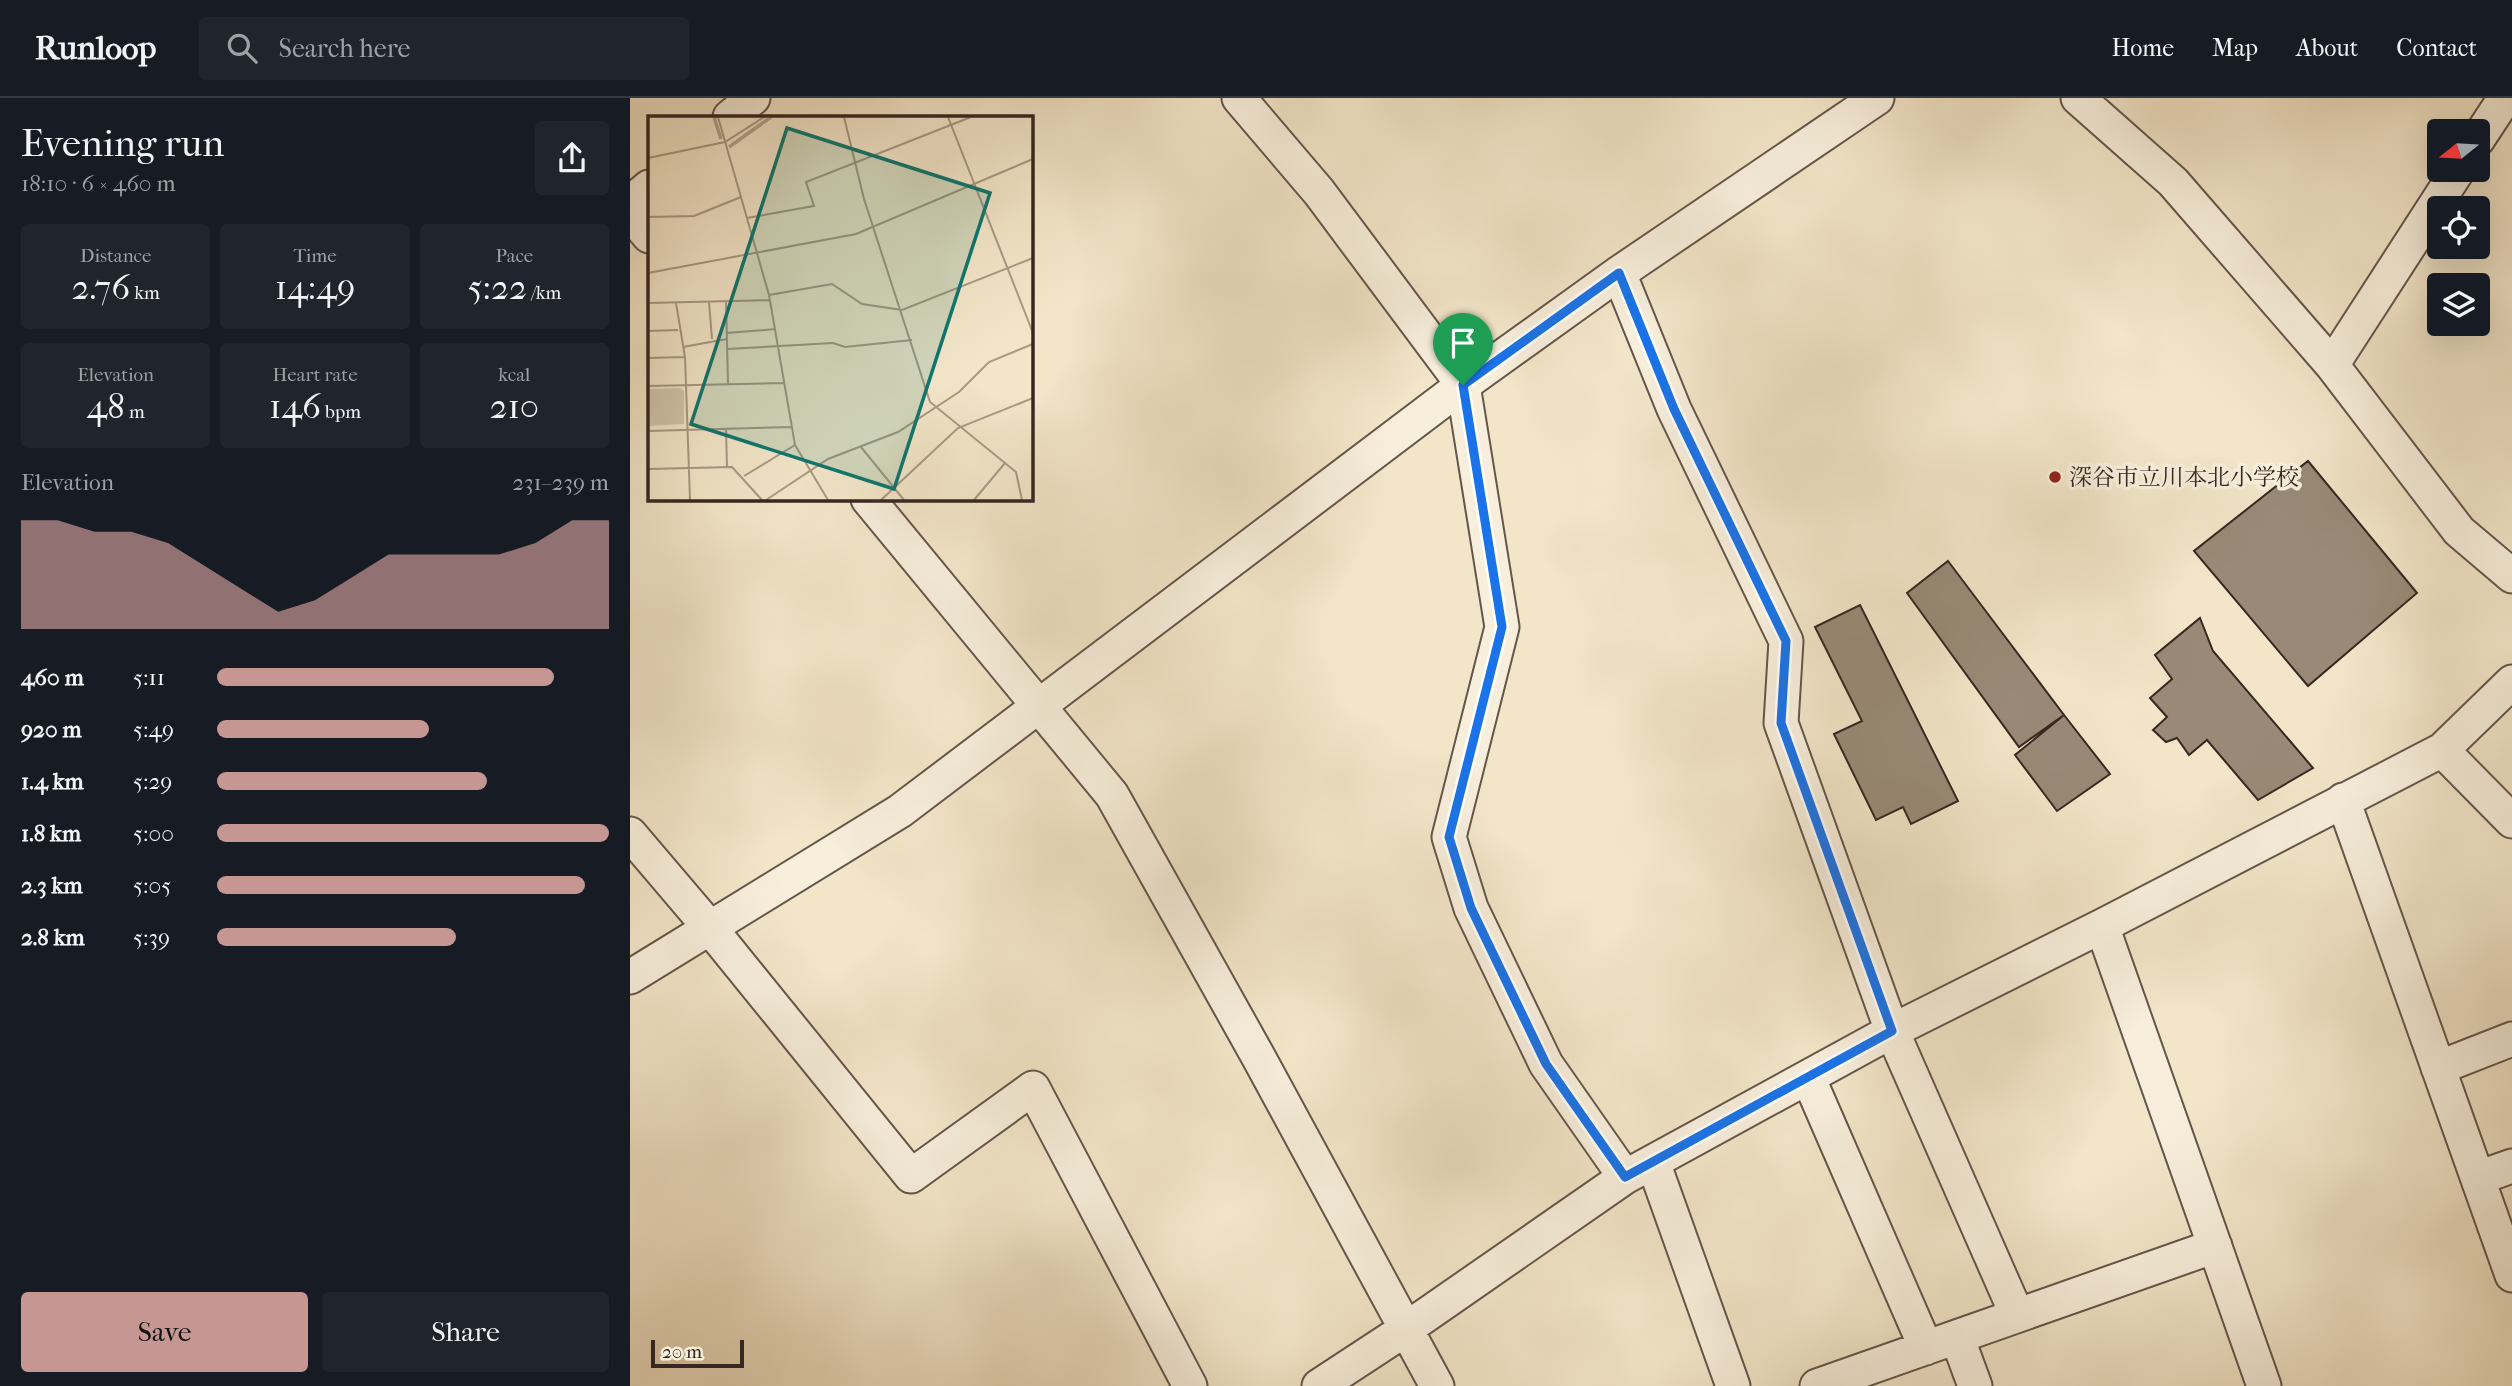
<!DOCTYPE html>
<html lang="en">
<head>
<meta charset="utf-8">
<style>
  :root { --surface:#171b24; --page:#20242c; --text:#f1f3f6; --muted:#9ea1a6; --line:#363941; --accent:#c59692 }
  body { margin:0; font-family:"IM FELL French Canon","Noto Serif JP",serif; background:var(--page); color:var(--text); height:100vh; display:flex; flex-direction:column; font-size:26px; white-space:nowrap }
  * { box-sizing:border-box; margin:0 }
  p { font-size:23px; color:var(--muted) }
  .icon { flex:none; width:38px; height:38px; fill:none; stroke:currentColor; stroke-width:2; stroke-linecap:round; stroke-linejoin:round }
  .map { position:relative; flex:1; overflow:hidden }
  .panel { display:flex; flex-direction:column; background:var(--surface); width:630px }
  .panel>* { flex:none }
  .needle { width:46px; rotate:252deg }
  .buttons { position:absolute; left:1797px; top:21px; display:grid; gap:14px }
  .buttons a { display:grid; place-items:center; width:63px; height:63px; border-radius:7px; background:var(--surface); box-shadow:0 7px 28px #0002; font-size:35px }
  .scale { position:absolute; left:21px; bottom:18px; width:93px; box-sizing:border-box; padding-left:7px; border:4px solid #362720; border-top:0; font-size:19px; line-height:24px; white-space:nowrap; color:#362720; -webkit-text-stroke:5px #f7eedb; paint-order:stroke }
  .pin { position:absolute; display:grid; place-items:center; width:60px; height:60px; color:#fff; margin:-72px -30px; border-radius:50% 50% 50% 0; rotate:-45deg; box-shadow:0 0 7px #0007 }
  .pin .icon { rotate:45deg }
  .round { display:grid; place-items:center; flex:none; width:74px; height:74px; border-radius:7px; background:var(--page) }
  .summary { display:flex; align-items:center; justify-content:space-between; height:119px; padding:0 21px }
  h1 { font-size:38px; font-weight:600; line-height:52px }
  .stats { display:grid; grid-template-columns:repeat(3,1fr); gap:10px; height:119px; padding:7px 21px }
  .stats div { display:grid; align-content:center; border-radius:7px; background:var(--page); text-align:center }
  .stats b { font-size:35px; font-weight:600 }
  .stats small { font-size:19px; font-weight:400 }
  .stats p { font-size:19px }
  .chart { height:196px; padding:14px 21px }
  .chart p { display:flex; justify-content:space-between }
  .chart svg { width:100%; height:126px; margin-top:7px; fill:var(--accent); opacity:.7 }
  .primary-button { display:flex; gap:14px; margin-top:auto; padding:14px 21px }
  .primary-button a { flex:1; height:80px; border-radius:7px; background:var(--accent); color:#111; font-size:28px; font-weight:600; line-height:80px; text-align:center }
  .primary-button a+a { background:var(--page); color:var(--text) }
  ul { padding:0 21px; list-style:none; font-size:23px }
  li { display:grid; grid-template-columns:112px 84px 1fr; align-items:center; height:52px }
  li i { height:18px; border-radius:9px; background:var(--accent) }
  header { display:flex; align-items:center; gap:42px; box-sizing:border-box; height:98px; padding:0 35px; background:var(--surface); border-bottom:2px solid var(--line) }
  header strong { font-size:33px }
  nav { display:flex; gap:38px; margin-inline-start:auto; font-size:24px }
  .search { width:490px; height:63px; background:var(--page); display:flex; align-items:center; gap:18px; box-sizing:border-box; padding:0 24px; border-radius:7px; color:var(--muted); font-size:26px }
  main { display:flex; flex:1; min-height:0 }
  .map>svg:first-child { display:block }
  .building { fill:#988a77; stroke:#362720; stroke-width:2 }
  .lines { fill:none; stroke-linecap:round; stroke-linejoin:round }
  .minor-casing { stroke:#65564a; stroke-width:37 }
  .minor { stroke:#f7eedb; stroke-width:33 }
  .route-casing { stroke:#fff; stroke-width:14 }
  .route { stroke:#1a73e8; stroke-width:9 }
  .poi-dot { fill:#8f2418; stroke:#f7eedb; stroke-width:2.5 }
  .labels { text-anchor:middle; stroke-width:7; stroke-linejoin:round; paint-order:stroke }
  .poi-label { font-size:23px; fill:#362720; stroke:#f7eedb; text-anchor:start }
  .inset-river { fill:none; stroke:#b2a48f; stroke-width:3.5 }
  .inset-road { fill:none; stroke:#a79985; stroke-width:2 }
  .view { fill:#0f766e; fill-opacity:0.15; stroke:#0f766e; stroke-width:3.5 }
  .inset-edge { fill:none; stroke:#362720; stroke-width:3.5 }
</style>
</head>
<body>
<header>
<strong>Runloop</strong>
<div class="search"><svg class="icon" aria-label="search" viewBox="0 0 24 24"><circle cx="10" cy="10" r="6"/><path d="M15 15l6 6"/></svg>Search here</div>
<nav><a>Home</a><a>Map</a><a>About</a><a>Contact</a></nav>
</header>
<main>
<section class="panel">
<div class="summary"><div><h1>Evening run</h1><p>18:10 · 6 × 460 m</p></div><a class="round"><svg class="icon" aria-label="share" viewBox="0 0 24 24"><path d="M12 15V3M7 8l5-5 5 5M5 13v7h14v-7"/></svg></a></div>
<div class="stats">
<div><p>Distance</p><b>2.76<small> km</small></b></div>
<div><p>Time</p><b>14:49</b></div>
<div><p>Pace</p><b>5:22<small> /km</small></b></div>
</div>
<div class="stats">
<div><p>Elevation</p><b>48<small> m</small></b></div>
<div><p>Heart rate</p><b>146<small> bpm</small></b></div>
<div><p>kcal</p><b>210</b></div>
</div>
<div class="chart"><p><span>Elevation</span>231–239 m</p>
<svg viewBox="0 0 160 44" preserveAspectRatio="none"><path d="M0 44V6L10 6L20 10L30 10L40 14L50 22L60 30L70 38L80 34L90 26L100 18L110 18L120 18L130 18L140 14L150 6L160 6V44z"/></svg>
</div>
<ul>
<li><b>460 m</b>5:11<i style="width:86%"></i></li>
<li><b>920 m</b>5:49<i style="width:54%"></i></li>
<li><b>1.4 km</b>5:29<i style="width:69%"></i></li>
<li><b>1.8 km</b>5:00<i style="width:100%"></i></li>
<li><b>2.3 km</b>5:05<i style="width:94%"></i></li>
<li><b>2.8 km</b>5:39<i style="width:61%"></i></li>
</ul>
<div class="primary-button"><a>Save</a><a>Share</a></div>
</section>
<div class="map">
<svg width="1882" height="1288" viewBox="0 0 1882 1288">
  <rect width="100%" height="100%" fill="#f2e5c8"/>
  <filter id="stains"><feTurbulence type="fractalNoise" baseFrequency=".00286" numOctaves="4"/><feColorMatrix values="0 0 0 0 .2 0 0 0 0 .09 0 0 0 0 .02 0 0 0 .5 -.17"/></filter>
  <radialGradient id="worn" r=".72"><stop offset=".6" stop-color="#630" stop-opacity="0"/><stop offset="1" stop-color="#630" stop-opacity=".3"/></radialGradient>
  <path class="building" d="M1678 363 1787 495 1678 588 1564 453Z
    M1318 463 1434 617 1389 649 1277 495Z
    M1230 507 1328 703 1281 726 1273 709 1246 722 1204 636 1232 623 1185 529Z
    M1570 520 1583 553 1683 670 1628 702 1577 642 1559 657 1547 640 1536 644 1523 632 1537 619 1520 600 1542 581 1525 557Z
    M1434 617 1480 676 1427 713 1385 657Z"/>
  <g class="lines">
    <g class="minor-casing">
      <path id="minor" d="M609 0 689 94 833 287 872 529 819 739 841 810 916 966 995 1079
        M1448 0 1543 84 1702 267 1829 433 1882 478
        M100 19 123 0
        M1848 41 1875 0
        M0 105 19 89
        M0 115 19 138
        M989 175 1044 311 1156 543 1151 625 1262 933 1387 1217
        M1702 267 1828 72
        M238 401 482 697 629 960 807 1288
        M1812 652 1882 723
        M1713 702 1882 1177
        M0 736 80 830 281 1078 403 990 560 1288
        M1472 828 1634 1288
        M0 879 270 713 833 287 989 175 1247 0
        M1808 970 1882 941
        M1178 979 1296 1250
        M1023 1064 1103 1288
        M1848 1080 1882 1068
        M1327 1239 1345 1288
        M689 1288 776 1231 995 1079 1262 933 1472 828 1812 652 1882 584
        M1187 1288 1585 1148"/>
    </g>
    <use href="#minor" class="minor"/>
  </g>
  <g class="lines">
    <g class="route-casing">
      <path id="route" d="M989 175 1044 311 1156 543 1151 625 1262 933 995 1079 916 966 841 810 819 739 872 529 833 287Z"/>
    </g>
    <use href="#route" class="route"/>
  </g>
  <circle class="poi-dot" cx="1425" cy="379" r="7"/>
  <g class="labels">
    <g class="poi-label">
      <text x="1439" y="387">深谷市立川本北小学校</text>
    </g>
  </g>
  <g transform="translate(18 18)">
    <rect width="385" height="385" fill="#f2e5c8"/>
    <path d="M32 272 36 275V308L0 310V273Z" fill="#d2c5ab"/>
    <path class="inset-river" d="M66 1 73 23M81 31 123 1"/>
    <path class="inset-road" d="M70 1 121 179 147 329 180 384M196 1 216 83 282 286 368 356 374 384M300 1 385 217M0 42 77 26 116 1M0 101 46 100 93 81M99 102 166 90 158 66 323 1M0 157 208 118 385 43M121 179 184 168 214 188 254 194 385 142M78 185 80 268M61 186 64 223M0 187 122 184M28 187 37 241 42 384M0 215 30 214M79 217 128 213M35 231 79 223M79 233 185 227 197 231 264 224M0 242 37 241M0 270 136 267M78 313 79 351M0 315 144 311M213 331 256 384M0 353 84 351 114 384M96 360 147 329M118 384 180 343 250 316 311 276 341 246 385 228M233 384 310 312 385 282M326 384 357 347"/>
    <path class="view" d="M139 12 342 77 246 373 43 308Z"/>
    <rect width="385" height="385" class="inset-edge"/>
  </g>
  <rect width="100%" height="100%" filter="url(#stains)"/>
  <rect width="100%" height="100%" fill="url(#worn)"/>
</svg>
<div class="buttons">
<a><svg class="needle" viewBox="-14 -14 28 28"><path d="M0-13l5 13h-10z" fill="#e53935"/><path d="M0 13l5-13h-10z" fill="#9ea1a6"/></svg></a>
<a><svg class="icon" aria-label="locate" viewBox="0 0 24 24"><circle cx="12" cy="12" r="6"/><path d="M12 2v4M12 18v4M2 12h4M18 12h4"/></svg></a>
<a><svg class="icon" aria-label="layers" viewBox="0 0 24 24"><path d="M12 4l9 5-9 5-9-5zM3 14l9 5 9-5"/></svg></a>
</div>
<div class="scale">20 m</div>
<div class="pin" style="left:833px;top:287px;background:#1e9e55"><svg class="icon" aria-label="arrive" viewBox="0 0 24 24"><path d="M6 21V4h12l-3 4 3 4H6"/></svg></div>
</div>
</main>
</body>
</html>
